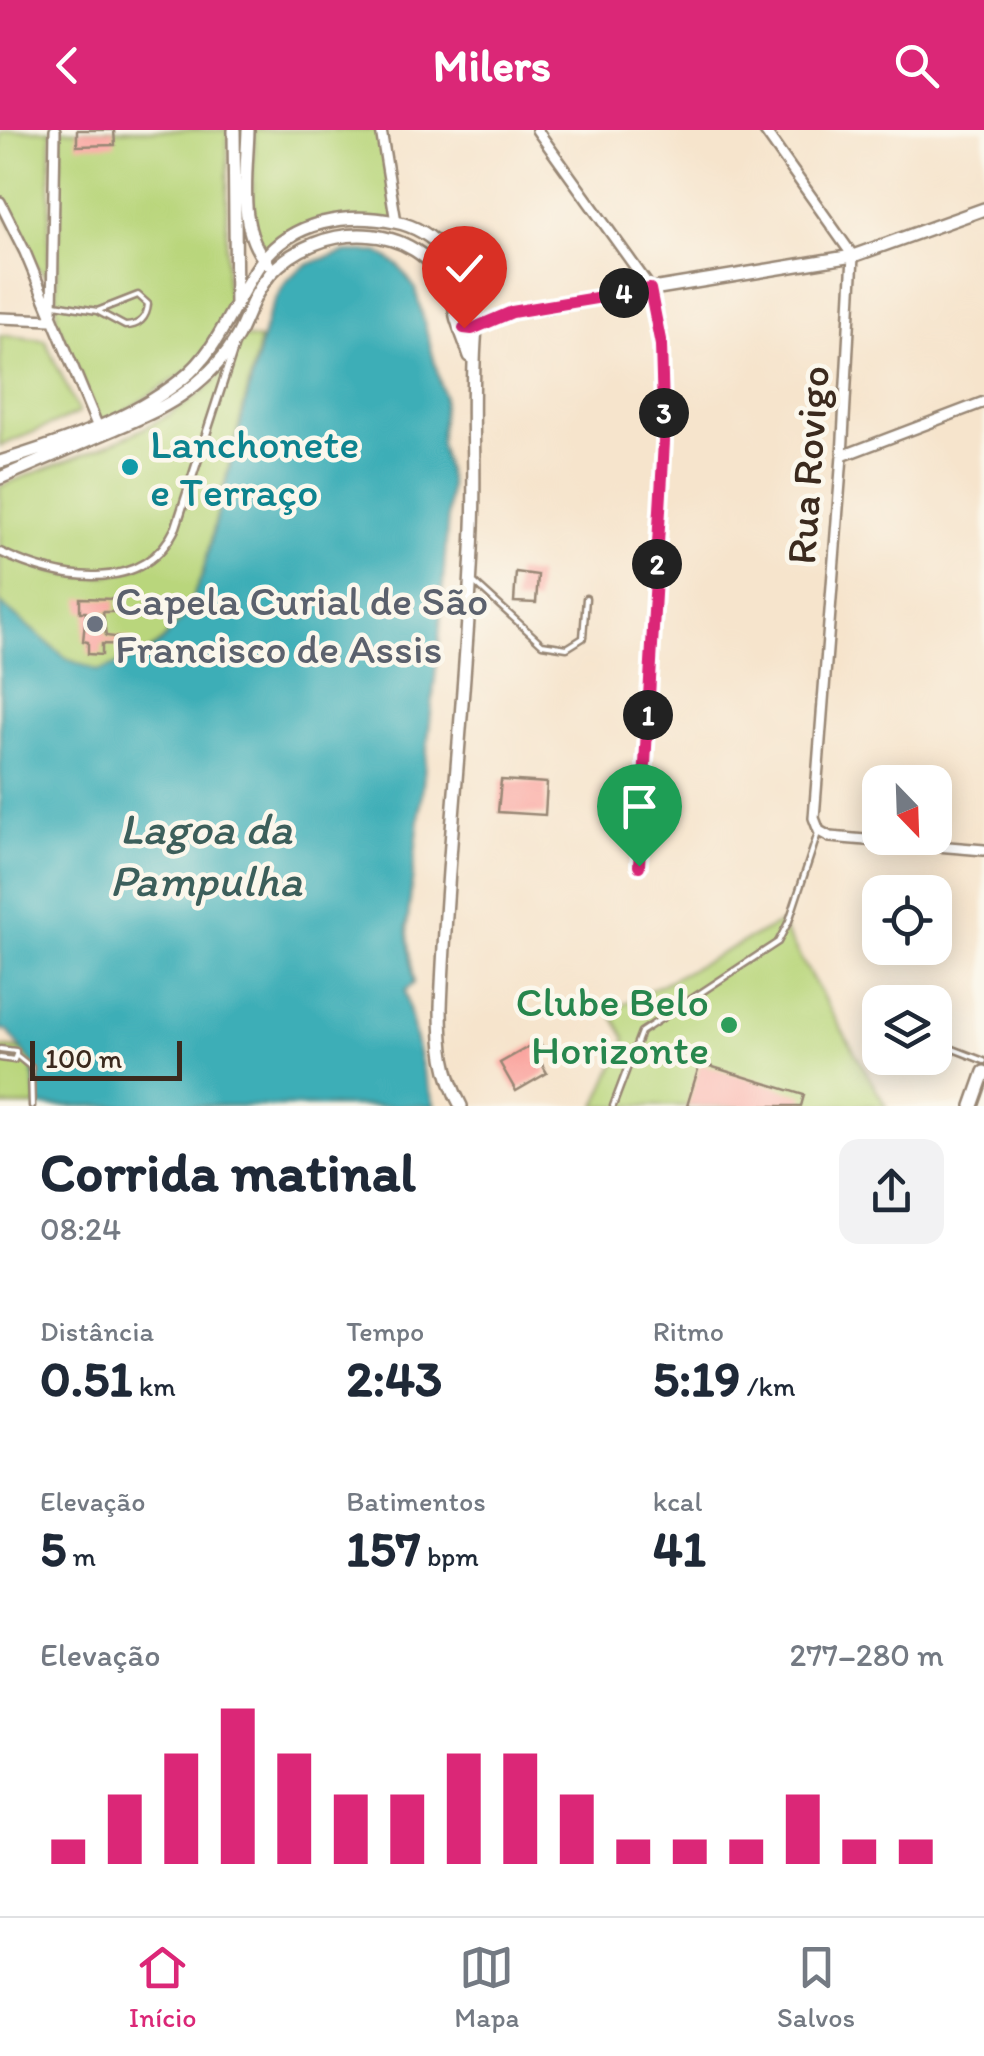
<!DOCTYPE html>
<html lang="pt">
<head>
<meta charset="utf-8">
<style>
  :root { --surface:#fff; --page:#f2f2f3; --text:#1f2937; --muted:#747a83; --line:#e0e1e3; --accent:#db2777 }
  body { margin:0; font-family:Itim,sans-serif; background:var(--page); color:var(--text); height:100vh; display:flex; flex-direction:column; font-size:38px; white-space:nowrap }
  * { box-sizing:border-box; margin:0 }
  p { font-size:32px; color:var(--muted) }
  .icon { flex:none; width:55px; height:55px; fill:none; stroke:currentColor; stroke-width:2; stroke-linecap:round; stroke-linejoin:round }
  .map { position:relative; height:976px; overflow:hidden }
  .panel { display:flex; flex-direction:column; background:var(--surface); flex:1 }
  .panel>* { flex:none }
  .needle { width:65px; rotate:157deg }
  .controls { position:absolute; left:862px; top:635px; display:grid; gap:20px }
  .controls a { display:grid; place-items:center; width:90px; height:90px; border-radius:20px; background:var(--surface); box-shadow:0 5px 25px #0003; font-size:50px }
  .scale { position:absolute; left:30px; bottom:25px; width:152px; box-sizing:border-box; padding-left:10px; border:5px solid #3b2a1e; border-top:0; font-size:28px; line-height:35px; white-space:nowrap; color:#3b2a1e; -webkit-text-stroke:8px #fbf7ec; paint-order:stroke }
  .pin { position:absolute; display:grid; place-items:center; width:85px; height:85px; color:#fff; margin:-102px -42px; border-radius:50% 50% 50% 0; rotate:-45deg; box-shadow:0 0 10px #0007 }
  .pin .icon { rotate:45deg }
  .km { position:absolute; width:50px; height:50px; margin:-25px; border-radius:50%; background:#222; color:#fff; font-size:28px; line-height:50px; text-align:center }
  .round { display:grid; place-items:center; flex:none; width:105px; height:105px; border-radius:20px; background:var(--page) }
  .summary { display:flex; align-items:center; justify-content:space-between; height:170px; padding:0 40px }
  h1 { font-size:55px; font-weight:700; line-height:75px }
  .metrics { display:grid; grid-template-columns:repeat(3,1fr); gap:15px; height:170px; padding:10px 40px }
  .metrics div { display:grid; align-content:center }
  .metrics b { font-size:50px; font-weight:700 }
  .metrics small { font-size:28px; font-weight:400 }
  .metrics p { font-size:28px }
  .chart { height:280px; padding:20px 40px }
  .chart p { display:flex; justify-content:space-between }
  .chart svg { width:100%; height:180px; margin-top:10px; stroke:var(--accent); stroke-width:6 }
  header { display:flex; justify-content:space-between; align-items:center; height:130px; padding:0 40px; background:var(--accent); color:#fff; font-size:45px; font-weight:700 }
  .dock { display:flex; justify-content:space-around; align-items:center; height:140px; border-top:2px solid var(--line); background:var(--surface); font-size:28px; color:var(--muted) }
  .dock a { display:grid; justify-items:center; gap:5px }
  .dock .on { color:var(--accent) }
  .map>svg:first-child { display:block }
  .green { fill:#b9d67c; stroke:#7a804d; stroke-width:2.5 }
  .water { fill:#3daeb7; stroke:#3c6c6a; stroke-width:2.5 }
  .building { fill:#faa49f }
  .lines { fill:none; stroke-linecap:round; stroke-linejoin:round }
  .service-casing { stroke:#988775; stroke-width:9 }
  .pedestrian-casing { stroke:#988775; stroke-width:11 }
  .minor-casing { stroke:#988775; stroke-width:14 }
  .tertiary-casing { stroke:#988775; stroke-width:16 }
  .service { stroke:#fff; stroke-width:4 }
  .pedestrian { stroke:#fff; stroke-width:6 }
  .minor { stroke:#fff; stroke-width:9 }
  .tertiary { stroke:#fff; stroke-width:11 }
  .route-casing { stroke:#fff; stroke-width:20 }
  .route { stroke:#db2777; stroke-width:12 }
  .culture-dot { fill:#0f9aa8; stroke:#fbf7ec; stroke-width:4 }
  .worship-dot { fill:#6b7280; stroke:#fbf7ec; stroke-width:4 }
  .leisure-dot { fill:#2e9e5b; stroke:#fbf7ec; stroke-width:4 }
  .labels { text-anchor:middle; stroke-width:9; stroke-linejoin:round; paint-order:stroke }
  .culture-label { font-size:42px; fill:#0d838f; stroke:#fbf7ec; text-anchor:start }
  .street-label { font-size:42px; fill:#3b2a1e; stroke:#fbf7ec }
  .worship-label { font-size:42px; fill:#5b616d; stroke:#fbf7ec; text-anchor:start }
  .leisure-label { font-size:42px; fill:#27864d; stroke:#fbf7ec; text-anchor:end }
  .water-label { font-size:45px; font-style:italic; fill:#3c5f5b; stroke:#fbf7ec }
</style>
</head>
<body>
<header><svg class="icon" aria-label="back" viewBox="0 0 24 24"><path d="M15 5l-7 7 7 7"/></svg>Milers<svg class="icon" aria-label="search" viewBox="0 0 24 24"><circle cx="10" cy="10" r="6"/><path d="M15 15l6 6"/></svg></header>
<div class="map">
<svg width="984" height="976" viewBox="0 0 984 976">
  <rect width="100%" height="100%" fill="#fbf7ec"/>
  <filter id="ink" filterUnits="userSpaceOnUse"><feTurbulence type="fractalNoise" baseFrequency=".01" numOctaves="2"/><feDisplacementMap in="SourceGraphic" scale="20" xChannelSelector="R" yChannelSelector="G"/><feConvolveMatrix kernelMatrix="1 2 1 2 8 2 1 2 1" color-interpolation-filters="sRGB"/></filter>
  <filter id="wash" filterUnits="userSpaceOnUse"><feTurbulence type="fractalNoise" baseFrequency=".0048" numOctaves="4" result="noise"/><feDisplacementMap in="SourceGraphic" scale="40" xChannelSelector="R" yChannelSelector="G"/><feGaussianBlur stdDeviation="2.25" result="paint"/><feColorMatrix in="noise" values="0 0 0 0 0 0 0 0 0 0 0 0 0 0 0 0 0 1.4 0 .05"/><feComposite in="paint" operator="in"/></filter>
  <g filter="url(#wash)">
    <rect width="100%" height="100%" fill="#f6e4cc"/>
    <path class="green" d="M11 0H51L48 148 34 134 0 75V3Z
      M61 0H228L226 149 230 178 196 236 101 296 56 190Z
      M255 0H381L399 94C342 84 311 98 263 128 246 97 255 36 255 0Z
      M0 205 45 210 79 283 0 316Z
      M243 207 260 210C246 267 232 324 218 381 209 417 203 458 182 489 165 514 130 539 99 541 70 543 20 493 0 473V423C51 445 96 459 148 432 141 434 133 439 126 441 82 454 40 437 0 421V356C67 329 159 303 212 253 224 241 233 222 243 207Z
      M780 793 886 976H596L626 909 610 881Z
      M0 917 23 920 33 934 37 976H0Z"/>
    <path class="water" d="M347 122H378L398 135 415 158 444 267 440 313 450 354 439 512 407 797 414 853 405 861 423 941 435 976H37L33 934 7 900H0V473L67 529 98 541 141 527 162 512 182 489 202 446 267 189C286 141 298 135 347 122Z"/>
    <g id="blocks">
      <path class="building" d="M77 0H114L115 15 77 16Z
        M516 442 538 445 536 473 514 472Z
        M80 468 116 469 115 482H103L106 506 131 509V515L102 514V525L88 524V512L83 511 86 482H80Z
        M501 650 547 653 545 685 498 682Z
        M539 911 544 920 536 924 547 943 516 961 500 933Z
        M700 933 804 965 801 976H687Z"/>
    </g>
  </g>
  <g filter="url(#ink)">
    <use href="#blocks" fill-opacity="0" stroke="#988775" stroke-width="2.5"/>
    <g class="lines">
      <g class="service-casing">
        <path id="service" d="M55 174 97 181 125 196C139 196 147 188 148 174L138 165 97 181
          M475 453 542 514 567 518 583 508 586 468
          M935 912 984 931
          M0 919 16 921V925L31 937 32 976
          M0 928 14 930 16 925
          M613 976 641 902 778 812 789 791 818 703"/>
      </g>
      <g class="pedestrian-casing">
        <path id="pedestrian" d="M0 422C57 449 143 467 176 397L234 218"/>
      </g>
      <g class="minor-casing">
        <path id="minor" d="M381 0 396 92
          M537 0 651 159 661 215 664 312 639 736
          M764 0 853 126 842 326 814 688 819 701 830 707 984 720
          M0 72 25 122 97 295
          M52 182 55 0
          M0 188 52 190
          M842 326 984 272"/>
      </g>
      <g class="tertiary-casing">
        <path id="tertiary" d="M234 0 236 176
          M248 0C247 43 236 100 268 134
          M480 194 512 182 853 126 984 79
          M0 332C61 313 131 290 181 250 222 218 232 171 262 131 293 91 348 82 395 92 437 100 463 137 475 176
          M0 348C38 332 75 316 112 300 137 289 165 278 187 261 207 246 226 227 238 205 249 183 254 163 270 144 318 91 417 88 450 161 455 170 454 181 457 190 461 202 466 214 470 226
          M461 976C443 943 441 915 441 878 447 717 467 557 473 397 476 330 470 264 476 198
          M972 976 984 942"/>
      </g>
      <use href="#service" class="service"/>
      <use href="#pedestrian" class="pedestrian"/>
      <use href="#minor" class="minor"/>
      <use href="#tertiary" class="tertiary"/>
    </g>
  </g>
  <g class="lines" filter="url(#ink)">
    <g class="route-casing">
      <path id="route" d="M464 198 472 199 512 182 650 159 661 215 664 312 639 736"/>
    </g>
    <use href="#route" class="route"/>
  </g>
  <circle class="culture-dot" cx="130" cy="337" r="10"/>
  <circle class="worship-dot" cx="95" cy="494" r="10"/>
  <circle class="leisure-dot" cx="729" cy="895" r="10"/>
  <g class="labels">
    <g class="culture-label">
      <text x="150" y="328">Lanchonete<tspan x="150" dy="48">e Terraço</tspan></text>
    </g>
    <g class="street-label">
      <text transform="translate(807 335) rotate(-86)" y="15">Rua Rovigo</text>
    </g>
    <g class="worship-label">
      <text x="115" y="485">Capela Curial de São<tspan x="115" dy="48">Francisco de Assis</tspan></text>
    </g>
    <g class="leisure-label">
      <text x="709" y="886">Clube Belo<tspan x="709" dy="48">Horizonte</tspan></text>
    </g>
    <g class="water-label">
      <text x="206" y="714">Lagoa da<tspan x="206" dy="52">Pampulha</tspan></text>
    </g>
  </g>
</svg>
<div class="controls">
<a><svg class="needle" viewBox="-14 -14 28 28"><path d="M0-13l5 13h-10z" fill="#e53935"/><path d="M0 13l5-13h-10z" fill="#747a83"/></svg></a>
<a><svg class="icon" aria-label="locate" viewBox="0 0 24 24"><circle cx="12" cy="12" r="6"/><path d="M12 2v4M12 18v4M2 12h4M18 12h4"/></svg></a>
<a><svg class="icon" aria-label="layers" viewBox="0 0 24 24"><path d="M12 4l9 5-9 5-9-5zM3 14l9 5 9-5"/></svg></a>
</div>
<div class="scale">100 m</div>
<div class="pin" style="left:639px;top:736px;background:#1e9e55"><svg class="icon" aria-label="arrive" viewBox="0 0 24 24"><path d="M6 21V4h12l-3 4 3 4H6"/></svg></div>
<div class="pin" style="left:464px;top:198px;background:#d93025"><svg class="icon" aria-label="check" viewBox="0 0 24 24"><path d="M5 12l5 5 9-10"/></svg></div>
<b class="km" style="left:648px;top:585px">1</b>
<b class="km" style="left:657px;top:434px">2</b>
<b class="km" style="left:664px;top:283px">3</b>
<b class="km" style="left:624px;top:163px">4</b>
</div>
<section class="panel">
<div class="summary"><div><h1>Corrida matinal</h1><p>08:24</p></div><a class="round"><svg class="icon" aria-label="share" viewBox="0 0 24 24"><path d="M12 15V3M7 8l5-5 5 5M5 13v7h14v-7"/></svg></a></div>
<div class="metrics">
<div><p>Distância</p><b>0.51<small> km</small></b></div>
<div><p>Tempo</p><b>2:43</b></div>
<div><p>Ritmo</p><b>5:19<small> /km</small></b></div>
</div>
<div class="metrics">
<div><p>Elevação</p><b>5<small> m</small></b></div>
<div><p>Batimentos</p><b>157<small> bpm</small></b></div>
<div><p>kcal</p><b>41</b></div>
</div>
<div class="chart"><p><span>Elevação</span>277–280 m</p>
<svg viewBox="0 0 160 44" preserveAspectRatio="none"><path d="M5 44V38M15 44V27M25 44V17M35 44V6M45 44V17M55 44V27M65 44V27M75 44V17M85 44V17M95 44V27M105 44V38M115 44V38M125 44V38M135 44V27M145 44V38M155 44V38"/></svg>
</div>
</section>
<nav class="dock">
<a class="on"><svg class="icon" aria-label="home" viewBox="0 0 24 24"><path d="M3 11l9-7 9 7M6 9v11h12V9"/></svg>Início</a>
<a><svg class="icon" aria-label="map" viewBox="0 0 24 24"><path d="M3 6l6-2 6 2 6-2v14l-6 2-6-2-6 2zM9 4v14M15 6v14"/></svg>Mapa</a>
<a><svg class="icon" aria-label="saved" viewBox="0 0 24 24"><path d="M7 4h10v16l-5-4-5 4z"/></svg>Salvos</a>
</nav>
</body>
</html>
